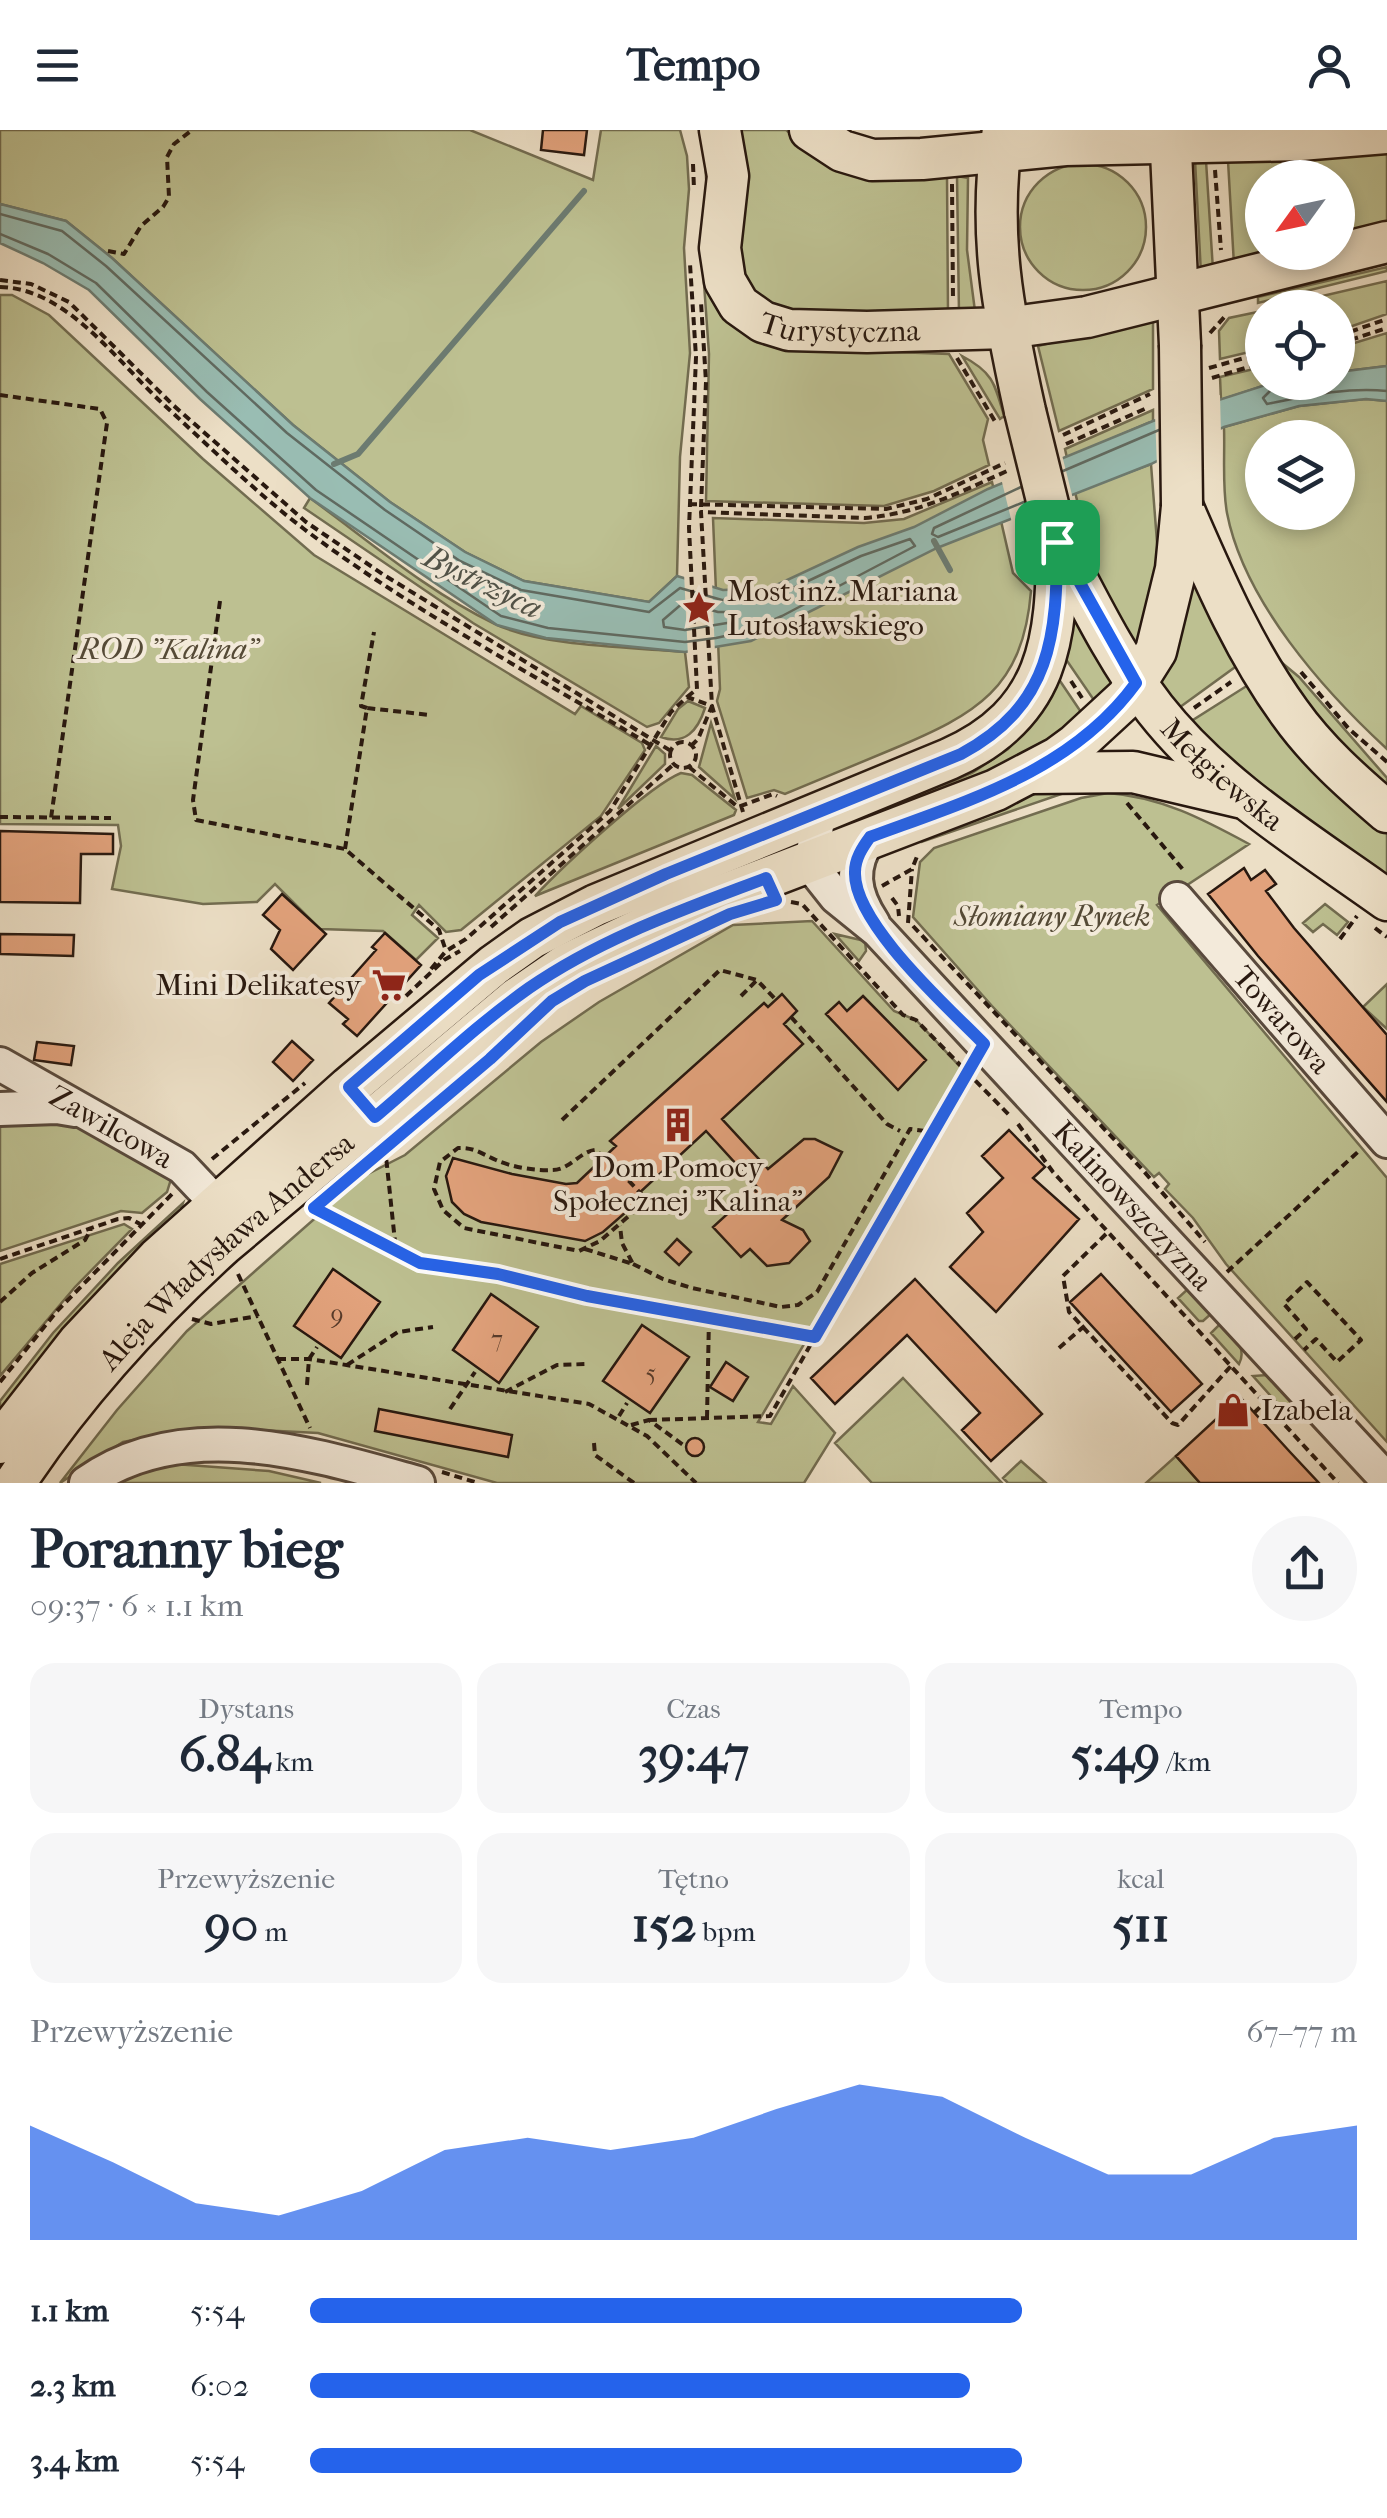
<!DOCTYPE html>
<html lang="pl">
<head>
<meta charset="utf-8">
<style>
  :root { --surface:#fff; --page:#f6f6f7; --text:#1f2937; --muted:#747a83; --accent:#2563eb }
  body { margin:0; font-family:"IM FELL French Canon",serif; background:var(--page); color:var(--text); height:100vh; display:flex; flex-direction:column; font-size:38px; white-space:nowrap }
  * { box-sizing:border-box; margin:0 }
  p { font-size:32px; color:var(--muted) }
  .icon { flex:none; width:55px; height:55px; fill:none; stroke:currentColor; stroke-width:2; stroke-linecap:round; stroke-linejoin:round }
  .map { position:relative; height:1353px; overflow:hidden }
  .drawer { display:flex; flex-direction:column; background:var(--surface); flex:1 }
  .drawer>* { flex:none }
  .needle { width:65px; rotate:237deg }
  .buttons { position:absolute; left:1245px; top:30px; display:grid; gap:20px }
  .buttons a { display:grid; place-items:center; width:110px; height:110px; border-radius:50%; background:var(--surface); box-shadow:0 5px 15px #0003; font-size:50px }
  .pin { position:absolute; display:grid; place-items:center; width:85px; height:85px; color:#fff; margin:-42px; border-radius:20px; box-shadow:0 5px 15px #0006 }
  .round { display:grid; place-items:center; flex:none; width:105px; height:105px; border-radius:52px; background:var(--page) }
  .overview { display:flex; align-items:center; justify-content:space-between; height:170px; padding:0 30px }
  h1 { font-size:55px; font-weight:700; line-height:75px }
  .metrics { display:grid; grid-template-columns:repeat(3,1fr); gap:15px; height:170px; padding:10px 30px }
  .metrics div { display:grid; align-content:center; border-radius:25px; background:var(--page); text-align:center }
  .metrics b { font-size:50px; font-weight:700 }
  .metrics small { font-size:28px; font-weight:400 }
  .metrics p { font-size:28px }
  .chart { height:280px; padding:20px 30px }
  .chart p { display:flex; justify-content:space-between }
  .chart svg { width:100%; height:180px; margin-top:10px; fill:var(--accent); opacity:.7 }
  ul { padding:0 30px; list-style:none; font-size:32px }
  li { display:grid; grid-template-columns:160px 120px 1fr; align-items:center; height:75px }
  li i { height:25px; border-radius:12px; background:var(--accent) }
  header { display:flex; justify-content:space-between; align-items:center; height:130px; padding:0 30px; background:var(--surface); font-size:45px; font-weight:700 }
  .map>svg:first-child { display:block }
  .green { fill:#bdc091; stroke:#726c50; stroke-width:2.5; fill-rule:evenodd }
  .water { fill:#99bdb3; stroke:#6c7b71; stroke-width:2.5 }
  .pier { fill:#ecdfc6 }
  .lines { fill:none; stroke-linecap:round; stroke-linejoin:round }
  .shore { stroke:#606a61; stroke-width:2.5 }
  .stream { stroke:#6c7b71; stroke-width:6 }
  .building { fill:#e2a27c; stroke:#28180f; stroke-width:2.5 }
  .minor-casing { stroke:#594a3d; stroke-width:38 }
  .major-casing { stroke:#28180f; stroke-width:45 }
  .path { stroke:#28180f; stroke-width:4; stroke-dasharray:8 5; stroke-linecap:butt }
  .minor { stroke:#f3eada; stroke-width:32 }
  .major { stroke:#ecdfc6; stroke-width:40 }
  .major-bridge-casing { stroke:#28180f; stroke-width:45; stroke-linecap:butt }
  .path-bridge { stroke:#28180f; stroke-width:4; stroke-dasharray:8 5; stroke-linecap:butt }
  .major-bridge { stroke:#ecdfc6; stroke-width:40 }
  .route-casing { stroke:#fff; stroke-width:20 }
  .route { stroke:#2563eb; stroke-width:12 }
  .labels { text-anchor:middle; stroke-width:8; stroke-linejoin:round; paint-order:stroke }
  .number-label { font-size:25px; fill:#563a2a }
  .street-label { font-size:30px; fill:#28180f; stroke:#f3eada }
  .poi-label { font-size:30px; fill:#28180f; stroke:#f3eada; text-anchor:start }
  .park-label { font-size:30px; font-style:italic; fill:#554a36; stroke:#f3eada }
  .water-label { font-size:32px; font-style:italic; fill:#505248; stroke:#f3eada }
</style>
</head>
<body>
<header><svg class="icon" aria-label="menu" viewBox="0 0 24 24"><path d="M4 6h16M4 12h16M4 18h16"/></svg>Tempo<svg class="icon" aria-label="person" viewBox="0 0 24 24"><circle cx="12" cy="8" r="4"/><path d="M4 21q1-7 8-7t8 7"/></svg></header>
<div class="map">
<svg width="1387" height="1353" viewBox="0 0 1387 1353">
  <rect width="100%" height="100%" fill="#ecdfc6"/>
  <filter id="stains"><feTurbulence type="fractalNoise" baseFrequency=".002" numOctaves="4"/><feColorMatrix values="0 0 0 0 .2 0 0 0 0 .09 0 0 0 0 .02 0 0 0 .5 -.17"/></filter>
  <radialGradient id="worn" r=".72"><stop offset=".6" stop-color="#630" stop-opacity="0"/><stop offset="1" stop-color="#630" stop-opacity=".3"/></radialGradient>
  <path class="green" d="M0 0H470L593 50 601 0H680L687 26 689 59 684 118 690 223 680 327 677 446 649 472 524 451 465 422 390 372 293 295 112 128 66 91 0 74Z
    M699 0H703L711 25 705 122 786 218 949 224 988 289 983 310 989 335 934 361 884 376 706 371 709 224 702 125 707 63 705 31Z
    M735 0H786L815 23 947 46 948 184 779 180 760 170 739 141Z
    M1387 18V96L1338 109V48H1262V122L1281 123 1234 135 1228 31Z
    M1195 30 1206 31 1213 140 1201 144Z
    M1020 97a63 63 0 1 1 126 0a63 63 0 1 1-126 0Z
    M957 46 968 48 967 120 975 181 959 184Z
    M1387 137V141L1258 173V167Z
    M1387 151V184L1338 201V178L1275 177Z
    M0 165H12L49 185 203 329 314 425 575 584 581 576 642 613 645 620 601 686 461 800 446 802 419 775 412 785 438 808 416 830 383 801 320 799 275 754 257 772 203 774 112 759 121 716 118 695 0 694Z
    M1262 181V219L1220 229 1219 201 1229 188Z
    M1153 187V259L1059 301 1038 216Z
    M1387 203V236L1338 242V218Z
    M962 226C993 242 995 254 1004 286L1000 289Z
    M1262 237V252L1272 253 1221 270 1220 247Z
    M1366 269 1387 271V619C1323 560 1244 471 1227 383 1222 356 1225 325 1224 297L1299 276ZM1262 308H1338V382H1262Z
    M1153 280V291L1067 328 1065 319Z
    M1151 334 1159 438 1136 527 1097 451 1075 362Z
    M992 352 1013 443 1031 461C1023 559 976 584 893 619 857 634 821 649 785 664L774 660 747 668 717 571 720 559 713 388 864 393 904 389Z
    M310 368C369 411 428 462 495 494 543 517 631 517 685 522L689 557 659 593 647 597 473 493 304 378Z
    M1194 435 1242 532 1176 580 1158 553Z
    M1073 467 1119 553 1098 576 1063 525Z
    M1281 532 1299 547 1387 648V667L1274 537Z
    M1056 545 1085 588 1038 623 834 703 972 643 1008 619 1032 593Z
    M1256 550 1387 697V749L1254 657 1188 596 1193 590Z
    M688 571 705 578C698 600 685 616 661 607L678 579Z
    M711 593 735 669 699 637Z
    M656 616 665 624V634L618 679Z
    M681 643 692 645 736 680 734 685 535 766C561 738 650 655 681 643Z
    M1047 657 1070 661 924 711 930 703Z
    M1108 663C1161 667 1203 689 1249 714L1157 775 1387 1048V1312L1226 1134 1193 1088 1165 1059 1169 1054 1159 1043 1154 1047 992 876 913 787 920 732 934 718 1081 668Z
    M1325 774 1348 792 1337 805 1323 794 1313 802 1303 793Z
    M812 791 894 881 916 890 965 942 758 1292 771 1294 793 1256 835 1303 804 1353H497L318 1303 238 1299 181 1301 123 1312 60 1353 117 1280 187 1201 362 1047 405 1025 541 912 599 872 733 795Z
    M835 804 865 811 866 821 859 831Z
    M1387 854V899L1363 877Z
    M73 988 171 1049 167 1062 142 1083 121 1081 0 1121V991Z
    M183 1073 179 1086 0 1289V1271L53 1203 118 1133Z
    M124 1094 132 1099 75 1157 0 1246V1134Z
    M1189 1158 1212 1183 1203 1191H1199L1178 1168Z
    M1221 1193C1232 1205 1248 1217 1239 1234L1211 1203Z
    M1267 1245 1294 1272 1286 1283 1253 1246Z
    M903 1248 1002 1353H872L835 1313Z
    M1176 1326 1200 1353H1146Z
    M1021 1331 1046 1353H1008L1003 1348Z
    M174 1334 269 1341 321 1353H113L139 1341Z"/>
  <path class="water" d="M0 74 66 91 112 128 293 295 390 372 465 422 524 451 649 472 677 446 723 460 770 458 858 417 914 397 988 359 1153 291 1272 253 1338 252V242L1387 236V271L1366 269 1299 276 1224 297 1151 334 937 418 751 511 685 522 546 508 497 495 310 368 200 269 89 160 43 133 0 113Z"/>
  <path class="pier" d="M1220 265 1221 305 1157 337 1155 285Z
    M1062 325 1073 369 1012 393 1001 348Z
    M684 443 712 451 715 524 688 527Z"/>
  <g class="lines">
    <path class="shore" d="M0 84 62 101 106 136 287 303 385 380 460 431 521 460 649 482 680 458 722 470 772 468 861 426 910 409 915 416 782 486 748 501 716 508 685 512 548 498 501 486 316 360 207 262 96 153 48 124 0 104
      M1273 252 1271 260 1263 268 1267 274C1307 266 1346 257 1387 261
      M1063 341 1159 300
      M1021 357 934 398 932 404 938 407 1024 372
      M684 472 718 482H733L737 488 733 492 685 500 664 497 663 490Z"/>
    <path class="stream" d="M334 334 358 324 584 61
      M934 411 950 440"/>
  </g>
  <path class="building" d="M543 0H587L584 25 541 20Z
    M0 701 113 704V724H81L80 773 0 772Z
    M1244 738 1251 750 1265 740 1276 754 1266 761 1294 798 1387 905V972L1258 826 1208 764Z
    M282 764 326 804 293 840 271 819 280 800 263 785Z
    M385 803 421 835 357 906 343 894 348 889 329 873 376 820 372 817Z
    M0 804 74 805 73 826 0 824Z
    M782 864 797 881 784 894 803 914 722 989 768 1039 804 1009H815L842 1022 829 1047 782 1090 803 1100 810 1111 789 1133 767 1136 750 1119 741 1127 713 1097 757 1057 706 1001 637 1065 641 1069 603 1102 585 1111 481 1092 464 1084 452 1072 446 1046 453 1028 512 1044 566 1054 577 1053 616 1016 610 1011 764 873 768 877Z
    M863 866 926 930 898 960 826 884 839 872 847 881Z
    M292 911 313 930 293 951 273 932Z
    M37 912 74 916 71 935 34 930Z
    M1009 1000 1045 1037 1033 1048 1079 1089 996 1182 950 1137 983 1102 967 1083 1003 1048 982 1026Z
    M677 1109 691 1122 679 1135 665 1122Z
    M333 1139 380 1172 341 1228 294 1196Z
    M1101 1144 1202 1254 1171 1282 1070 1172Z
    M915 1149 1042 1284 991 1331 962 1300 980 1283 907 1205 835 1274 811 1248Z
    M491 1164 538 1197 499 1253 453 1220Z
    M642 1195 689 1227 650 1283 603 1251Z
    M726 1232 748 1247 733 1271 710 1257Z
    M1240 1267 1290 1322 1319 1353H1200L1176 1326Z
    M379 1279 512 1305 508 1327 375 1301Z
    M686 1317a9 9 0 1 1 18 0a9 9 0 1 1-18 0Z"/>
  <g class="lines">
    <g class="minor-casing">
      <g id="minor">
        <path id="s1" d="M819 682 812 730 817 743 836 767 878 801 1387 1350"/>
        <path d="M870 707C849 737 853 763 873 793"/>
        <path id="s2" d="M1177 769 1387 1011"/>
        <path id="s3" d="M0 934 182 1037 217 1074"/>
        <path d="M0 979 57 977 75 980"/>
        <path d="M86 1353C184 1283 313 1324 418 1353"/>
      </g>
    </g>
    <g class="major-casing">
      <g id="major">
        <path id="s4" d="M720 0 728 46 720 118 725 151 739 175 763 192 789 200 867 202 1007 198 1087 187 1387 112"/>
        <path d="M810 0 842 21 872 30 922 29 1065 15 1300 10 1387 3"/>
        <path d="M1003 0C987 101 1003 182 1025 281"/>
        <path d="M1170 0 1180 215"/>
        <path d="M1183 378C1214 449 1244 520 1290 583 1317 621 1352 652 1387 682"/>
        <path id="s5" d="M1061 419C1090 474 1117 530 1155 579 1217 658 1306 712 1387 770"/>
        <path d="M1031 643 1133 642 1239 667"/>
        <path d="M0 1313 78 1213 158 1128 349 957 494 835 532 808 596 775 949 629C1050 584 1057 510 1057 411"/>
        <path id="s6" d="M15 1353C73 1265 145 1186 223 1115L516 869 567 834 668 786 996 660 1057 628 1076 614 1127 567 1156 521 1176 439 1182 376"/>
      </g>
    </g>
    <path class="path" d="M693 34 694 59
      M1215 40 1221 120
      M952 54 953 170
      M108 121 124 124 141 96 163 77 169 67 167 27 174 14 192 0
      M0 150 31 154 69 172 173 275 306 392 384 445 671 621
      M0 157C66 158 117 231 162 273 208 315 254 361 304 399 413 481 536 546 652 616
      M1210 203 1227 184
      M1338 206 1387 189
      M1338 214 1387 198
      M957 228 996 293
      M1209 238 1262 223
      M1212 248 1262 233
      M0 265 100 279 107 293 51 688
      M1063 305 1150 264
      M1066 314 1149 277
      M689 374 886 379 927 369 1005 333
      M701 377 706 252 701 172
      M220 471 193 670 196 690 345 719 439 800 446 821
      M1301 542 1349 599 1387 632
      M1071 551 1082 568
      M687 567 697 559 689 398 696 227 690 134
      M367 578 361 576 374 502
      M1194 578 1231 552
      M670 625a13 13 0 1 1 26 0a13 13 0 1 1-26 0Z
      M691 616 698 609 712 576 701 382 865 388C920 383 958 363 1007 341
      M689 637 738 677 773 664 777 666
      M1127 673 1185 742
      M0 687 111 688
      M345 719 367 578 430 585
      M882 756 912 739 918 724
      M892 768 898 776 899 786
      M791 772 802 774 903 885 916 890 1011 987
      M908 793 912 739
      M913 796 1141 1038 1205 1112
      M491 797 674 634
      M1375 798 1387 807
      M1340 809 1357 786
      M431 839 446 821 466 809 610 681 671 582 687 567 712 576 743 682
      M406 866 444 830 460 821
      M741 866 757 850
      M791 887 887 994 900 1001
      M562 990 720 840 757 850 776 870
      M1018 994 1053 1042 1338 1353
      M385 1017 396 1121
      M212 1029 305 953
      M615 1036 595 1020C579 1022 570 1040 552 1040 535 1041 511 1037 496 1030 482 1024 474 1017 458 1018L440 1032 434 1059 443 1080 464 1098 579 1121 600 1111 647 1070 627 1049
      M313 1078 420 1133 498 1144 587 1166 813 1207
      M1106 1104 1063 1146 1069 1182 1172 1293 1178 1295 1231 1236
      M585 1119 633 1134 622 1113 620 1096
      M0 1129 118 1089 129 1088 140 1094
      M633 1134 663 1149 692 1158 781 1177 798 1175 817 1162 910 999 932 1002
      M1227 1142 1360 1020
      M238 1144 310 1298
      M0 1172 32 1143 85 1110 91 1099
      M192 1189 211 1194 258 1186
      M1295 1209 1306 1199 1284 1174 1307 1152 1361 1210 1337 1232 1316 1209 1304 1220
      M1059 1218 1089 1192
      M278 1229H309L589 1274 647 1306 696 1353
      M347 1235 398 1202 433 1197
      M0 1252 57 1181 172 1064
      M307 1255 309 1229 317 1217
      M505 1262 557 1235 588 1234
      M450 1279 475 1242
      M1254 1283 1264 1273
      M619 1286 627 1273
      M707 1288 709 1187
      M649 1290 770 1286 965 943
      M631 1295 649 1290 686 1317
      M594 1313 595 1325 634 1353
      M442 1342 478 1353"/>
    <use href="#minor" class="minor"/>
    <use href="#major" class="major"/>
    <g class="major-bridge-casing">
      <path id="major-bridge" d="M1180 215 1182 376
        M1025 281 1057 411"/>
    </g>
    <path class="path-bridge" d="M1027 423 1033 448"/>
    <use href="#major-bridge" class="major-bridge"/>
  </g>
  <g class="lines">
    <g class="route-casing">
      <path id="route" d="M1057 412 1136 553C1072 641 967 671 870 707 862 718 855 729 855 742 853 793 949 878 984 914L815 1207 587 1166 498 1144 420 1133 314 1078 490 929 552 871 585 851 730 784 776 770 766 748C685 779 601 808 529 858 475 896 426 944 375 987L349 957 479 845 560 792 666 744 961 624C1052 575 1057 505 1057 412Z"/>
    </g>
    <use href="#route" class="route"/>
  </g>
  <defs>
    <g id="sight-bare" transform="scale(2.7)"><path d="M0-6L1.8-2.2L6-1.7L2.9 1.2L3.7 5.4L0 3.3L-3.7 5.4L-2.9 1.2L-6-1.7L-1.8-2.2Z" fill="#8f2418" stroke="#f3eada" stroke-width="2.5" paint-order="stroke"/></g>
    <g id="supermarket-bare" transform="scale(2.7)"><path d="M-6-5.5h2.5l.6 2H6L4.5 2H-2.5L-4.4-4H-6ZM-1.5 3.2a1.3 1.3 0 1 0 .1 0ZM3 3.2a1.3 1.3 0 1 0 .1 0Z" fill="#8f2418" stroke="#f3eada" stroke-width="2.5" paint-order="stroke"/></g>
    <g id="building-bare" transform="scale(2.7)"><path d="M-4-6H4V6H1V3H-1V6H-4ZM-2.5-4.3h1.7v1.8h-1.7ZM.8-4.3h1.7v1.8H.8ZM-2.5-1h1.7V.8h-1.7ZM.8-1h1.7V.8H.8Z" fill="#8f2418" stroke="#f3eada" stroke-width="2.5" paint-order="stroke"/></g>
    <g id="shop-bare" transform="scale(2.7)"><path d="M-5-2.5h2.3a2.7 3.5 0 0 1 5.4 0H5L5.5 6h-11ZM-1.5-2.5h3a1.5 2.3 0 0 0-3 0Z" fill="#8f2418" stroke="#f3eada" stroke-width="2.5" paint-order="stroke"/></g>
  </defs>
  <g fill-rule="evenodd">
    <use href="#sight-bare" x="699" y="478"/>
    <use href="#supermarket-bare" x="389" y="855"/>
    <use href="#building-bare" x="678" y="995"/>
    <use href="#shop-bare" x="1233" y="1280"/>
  </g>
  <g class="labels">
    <g class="number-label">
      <text x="337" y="1193">9</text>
      <text x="497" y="1217">7</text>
      <text x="651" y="1251">5</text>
    </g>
    <g class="street-label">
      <text dy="10" stroke="none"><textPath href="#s4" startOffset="288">Turystyczna</textPath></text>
      <text dy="10" stroke="none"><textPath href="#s5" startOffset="280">Mełgiewska</textPath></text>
      <text dy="10" stroke="none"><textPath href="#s2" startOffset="160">Towarowa</textPath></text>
      <text dy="10" stroke="none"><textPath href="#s3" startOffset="128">Zawilcowa</textPath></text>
      <text dy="10" stroke="none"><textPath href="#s1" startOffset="522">Kalinowszczyzna</textPath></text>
      <text dy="10" stroke="none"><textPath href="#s6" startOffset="315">Aleja Władysława Andersa</textPath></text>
    </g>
    <g class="poi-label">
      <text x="727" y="471">Most inż. Mariana<tspan x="727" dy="34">Lutosławskiego</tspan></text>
      <text x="361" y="865" text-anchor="end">Mini Delikatesy</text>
      <text x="678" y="1047" text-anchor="middle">Dom Pomocy<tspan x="678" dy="34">Społecznej "Kalina"</tspan></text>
      <text x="1261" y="1290">Izabela</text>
    </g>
    <g class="park-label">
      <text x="168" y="529">ROD "Kalina"</text>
      <text x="1052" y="796">Słomiany Rynek</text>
    </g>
    <g class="water-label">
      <text transform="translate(483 452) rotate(26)" y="11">Bystrzyca</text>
    </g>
  </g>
  <rect width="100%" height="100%" filter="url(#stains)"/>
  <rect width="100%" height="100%" fill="url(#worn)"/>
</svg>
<div class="buttons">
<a><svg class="needle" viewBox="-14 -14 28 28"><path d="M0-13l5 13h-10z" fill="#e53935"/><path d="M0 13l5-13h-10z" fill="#747a83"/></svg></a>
<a><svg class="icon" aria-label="locate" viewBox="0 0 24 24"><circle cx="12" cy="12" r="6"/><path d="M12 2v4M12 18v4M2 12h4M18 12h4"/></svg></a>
<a><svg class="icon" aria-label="layers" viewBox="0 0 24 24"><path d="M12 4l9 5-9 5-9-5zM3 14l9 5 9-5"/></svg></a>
</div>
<div class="pin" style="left:1057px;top:412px;background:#1e9e55"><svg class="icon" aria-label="arrive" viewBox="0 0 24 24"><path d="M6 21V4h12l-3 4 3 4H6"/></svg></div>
</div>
<section class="drawer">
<div class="overview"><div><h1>Poranny bieg</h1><p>09:37 · 6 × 1.1 km</p></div><a class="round"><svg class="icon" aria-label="share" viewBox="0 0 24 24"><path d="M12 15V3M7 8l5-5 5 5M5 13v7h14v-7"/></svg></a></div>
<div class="metrics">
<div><p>Dystans</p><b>6.84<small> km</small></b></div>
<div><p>Czas</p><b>39:47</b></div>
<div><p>Tempo</p><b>5:49<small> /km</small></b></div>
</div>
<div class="metrics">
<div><p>Przewyższenie</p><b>90<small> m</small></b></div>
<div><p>Tętno</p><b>152<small> bpm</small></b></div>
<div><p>kcal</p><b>511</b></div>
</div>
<div class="chart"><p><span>Przewyższenie</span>67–77 m</p>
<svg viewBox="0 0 160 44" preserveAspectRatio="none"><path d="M0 44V16L10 25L20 35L30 38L40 32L50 22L60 19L70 22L80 19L90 12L100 6L110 9L120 19L130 28L140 28L150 19L160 16V44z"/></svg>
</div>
<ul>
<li><b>1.1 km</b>5:54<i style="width:68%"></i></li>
<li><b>2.3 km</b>6:02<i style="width:63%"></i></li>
<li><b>3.4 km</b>5:54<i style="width:68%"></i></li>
</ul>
</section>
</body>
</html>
